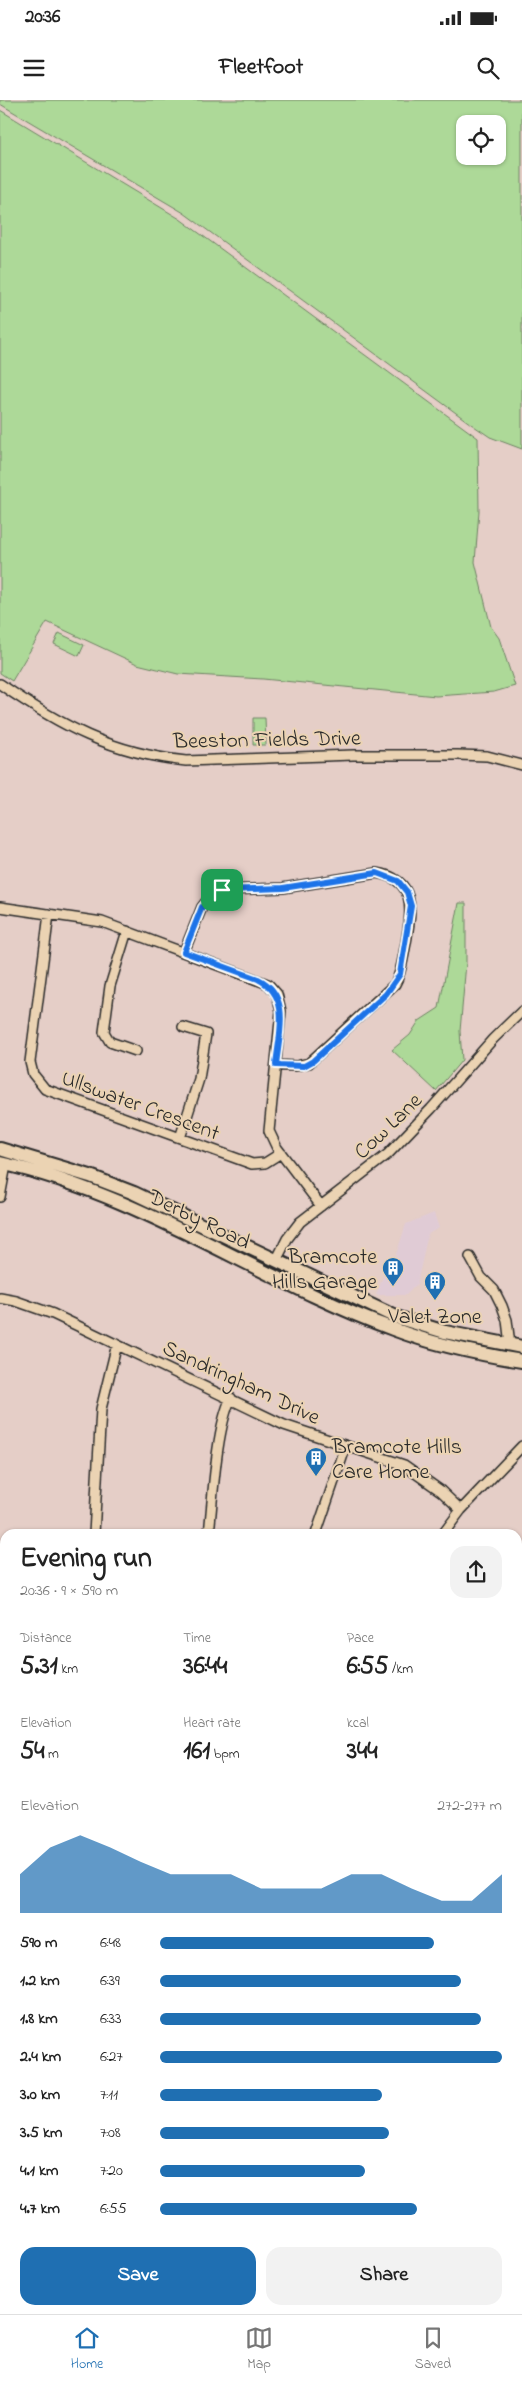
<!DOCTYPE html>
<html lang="en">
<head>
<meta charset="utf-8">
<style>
  :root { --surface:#fff; --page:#f2f2f2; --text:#222; --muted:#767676; --line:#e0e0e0; --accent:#1f6fb2 }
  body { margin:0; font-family:"Indie Flower",sans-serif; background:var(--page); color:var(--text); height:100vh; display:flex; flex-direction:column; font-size:19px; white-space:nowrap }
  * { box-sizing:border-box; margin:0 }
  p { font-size:16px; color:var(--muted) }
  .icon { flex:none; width:28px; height:28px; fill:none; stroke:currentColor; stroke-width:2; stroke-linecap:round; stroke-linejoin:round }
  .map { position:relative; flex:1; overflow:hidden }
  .side { position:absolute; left:0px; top:1429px; width:522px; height:786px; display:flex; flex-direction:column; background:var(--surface); border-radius:15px 15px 0 0; box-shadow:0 1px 4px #0004 }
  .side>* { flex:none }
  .buttons { position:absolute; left:456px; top:15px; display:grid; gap:10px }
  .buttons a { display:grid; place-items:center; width:50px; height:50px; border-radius:10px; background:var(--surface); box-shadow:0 1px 4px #0004; font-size:25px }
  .pin { position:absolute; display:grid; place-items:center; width:42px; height:42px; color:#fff; margin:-21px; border-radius:10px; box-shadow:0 2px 8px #0006 }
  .round { display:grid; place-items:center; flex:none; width:52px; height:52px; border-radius:15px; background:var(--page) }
  .headline { display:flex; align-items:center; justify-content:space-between; height:85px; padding:0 20px }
  h1 { font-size:28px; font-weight:700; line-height:38px }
  .metrics { display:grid; grid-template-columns:repeat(3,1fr); gap:8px; height:85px; padding:5px 20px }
  .metrics div { display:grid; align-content:center }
  .metrics b { font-size:25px; font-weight:700 }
  .metrics small { font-size:14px; font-weight:400 }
  .metrics p { font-size:14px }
  .chart { height:140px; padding:10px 20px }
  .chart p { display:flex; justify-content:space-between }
  .chart svg { width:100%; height:90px; margin-top:5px; fill:var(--accent); opacity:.7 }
  .cta { display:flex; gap:10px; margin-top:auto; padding:10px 20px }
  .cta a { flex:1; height:58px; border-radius:15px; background:var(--accent); color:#fff; font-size:20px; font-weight:700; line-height:58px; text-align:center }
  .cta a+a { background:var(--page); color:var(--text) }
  ul { padding:0 20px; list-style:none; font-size:16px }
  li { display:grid; grid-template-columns:80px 60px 1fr; align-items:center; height:38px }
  li i { height:12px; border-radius:6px; background:var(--accent) }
  .status { display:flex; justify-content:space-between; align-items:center; height:35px; padding:0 25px; background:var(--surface); direction:ltr }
  .status svg { height:14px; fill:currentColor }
  header { display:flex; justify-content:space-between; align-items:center; height:65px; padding:0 20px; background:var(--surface); font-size:22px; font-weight:700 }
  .tabs { display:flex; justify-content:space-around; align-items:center; height:70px; border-top:1px solid var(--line); background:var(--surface); font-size:14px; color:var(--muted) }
  .tabs a { display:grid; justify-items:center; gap:2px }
  .tabs .current { color:var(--accent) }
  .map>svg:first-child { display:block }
  .built { fill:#e0cbd5 }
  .green { fill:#add998; stroke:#6c8262; fill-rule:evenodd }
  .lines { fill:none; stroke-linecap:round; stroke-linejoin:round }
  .minor-casing { stroke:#2b2b2b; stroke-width:12 }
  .highway-casing { stroke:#2b2b2b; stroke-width:16 }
  .minor { stroke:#ebd3b3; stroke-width:9 }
  .highway { stroke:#ebd3b3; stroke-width:12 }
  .route-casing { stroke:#fff; stroke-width:10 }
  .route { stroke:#1a73e8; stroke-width:6 }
  .labels { text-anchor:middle; stroke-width:4; stroke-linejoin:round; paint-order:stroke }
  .street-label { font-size:22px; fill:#2b2b2b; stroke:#ebd3b3 }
  .poi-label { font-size:22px; fill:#2b2b2b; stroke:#ebd3b3; text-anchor:end }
</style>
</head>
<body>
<div class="status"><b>20:36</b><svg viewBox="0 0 49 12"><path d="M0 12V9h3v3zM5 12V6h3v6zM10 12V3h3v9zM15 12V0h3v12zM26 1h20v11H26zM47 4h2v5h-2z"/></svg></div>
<header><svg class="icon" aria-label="menu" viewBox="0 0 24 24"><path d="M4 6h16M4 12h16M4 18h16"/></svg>Fleetfoot<svg class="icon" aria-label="search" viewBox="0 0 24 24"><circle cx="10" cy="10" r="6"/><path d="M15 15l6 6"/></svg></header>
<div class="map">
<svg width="522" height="2214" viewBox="0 0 522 2214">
  <rect width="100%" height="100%" fill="#e5cec7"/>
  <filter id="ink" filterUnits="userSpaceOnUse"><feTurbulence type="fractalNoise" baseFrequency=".02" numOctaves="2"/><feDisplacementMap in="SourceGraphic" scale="10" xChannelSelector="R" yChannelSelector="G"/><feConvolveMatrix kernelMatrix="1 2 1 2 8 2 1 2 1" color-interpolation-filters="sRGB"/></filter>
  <g filter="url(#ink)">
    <path class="built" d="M434 1113 439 1128 428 1134 417 1184 406 1195H376L387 1166 392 1167 406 1124Z"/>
    <path class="green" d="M0 0H522V349L490 337 471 324 184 113 0 4ZM465 24H498V56H465Z
      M0 10 180 119 478 338 479 411 475 462 491 527 499 538 515 586 494 592 436 596 263 579 178 574 137 564 47 522 12 581 0 573Z
      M59 533 84 545 79 556 54 544Z
      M253 618H265L266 645H253Z
      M459 803H466V863L460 931 462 960 436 991 392 950 410 935 419 921 439 908Z
      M5 1645V1858L0 1851V1648Z
      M518 1957 522 1959V2103L518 2101Z"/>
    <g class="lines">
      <g class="minor-casing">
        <path id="minor" d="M0 584C61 626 111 653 186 661L353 655H458L487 656 522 665
          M0 807 102 822 268 884 277 894 281 911 269 1031 277 1048 321 1106
          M49 814 30 962 33 974 45 989 252 1064 265 1063 281 1053
          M127 831 110 886 104 932 110 942 136 951
          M184 852 202 807 210 797 222 790 283 788 377 773C418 780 411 812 406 843 403 857 402 872 395 884L309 963 296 966 276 965
          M180 1038 199 979 206 934 183 927
          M0 1097 6 1065
          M470 1157 481 1177 494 1190 502 1206 507 1220 510 1245
          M276 1161 287 1139 300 1122 388 1054 431 1009 493 939 522 911
          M0 1198 16 1201 53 1214 284 1325 404 1365 441 1391 461 1410
          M94 1434 101 1309 117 1244
          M209 1434C213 1397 216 1329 231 1298
          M316 1434 346 1346
          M443 1434 461 1410 522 1346
          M0 1575 5 1576
          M518 1622 522 1619
          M518 1894H522
          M0 1901 5 1898
          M0 1999 5 1996
          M0 2061 5 2065
          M0 2167 5 2171
          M44 2210 48 2214
          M432 2210 436 2214
          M271 2213V2214
          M61 2214 67 2210"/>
      </g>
      <g class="highway-casing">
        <path id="highway" d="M0 1049 90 1076 134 1093 396 1217 445 1232 522 1247
          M0 1063C142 1094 259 1180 393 1229 435 1245 478 1254 522 1261"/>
      </g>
      <use href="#minor" class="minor"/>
      <use href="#highway" class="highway"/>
    </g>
  </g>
  <g class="lines" filter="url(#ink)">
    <g class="route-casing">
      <path id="route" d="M377 773 398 781 407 792 411 806 400 874 386 894 313 961 304 966 276 965C279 934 292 896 258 879L184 852 202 807 210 797 222 790 283 788Z"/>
    </g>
    <use href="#route" class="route"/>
  </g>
  <defs>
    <g id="building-pin" transform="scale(1.125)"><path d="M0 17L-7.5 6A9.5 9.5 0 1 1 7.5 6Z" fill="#1f6fb2" stroke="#ebd3b3"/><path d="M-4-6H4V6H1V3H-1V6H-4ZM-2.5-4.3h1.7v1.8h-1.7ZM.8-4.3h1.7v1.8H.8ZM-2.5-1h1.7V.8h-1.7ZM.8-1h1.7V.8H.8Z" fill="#fff"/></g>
  </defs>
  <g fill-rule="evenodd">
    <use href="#building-pin" x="393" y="1168"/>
    <use href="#building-pin" x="435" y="1182"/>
    <use href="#building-pin" x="316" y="1358"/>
  </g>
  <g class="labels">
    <g class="street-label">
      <text transform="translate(267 638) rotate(-1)" y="8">Beeston Fields Drive</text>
      <text transform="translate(141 1004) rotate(20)" y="8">Ullswater Crescent</text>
      <text transform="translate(387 1025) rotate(-44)" y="8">Cow Lane</text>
      <text transform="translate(200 1118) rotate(26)" y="8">Derby Road</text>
      <text transform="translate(242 1281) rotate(25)" y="8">Sandringham Drive</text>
    </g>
    <g class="poi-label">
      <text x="377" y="1163">Bramcote<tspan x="377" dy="25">Hills Garage</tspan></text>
      <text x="435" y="1223" text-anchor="middle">Valet Zone</text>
      <text x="332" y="1353" text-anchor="start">Bramcote Hills<tspan x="332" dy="25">Care Home</tspan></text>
    </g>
  </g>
</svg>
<div class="buttons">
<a><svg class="icon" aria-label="locate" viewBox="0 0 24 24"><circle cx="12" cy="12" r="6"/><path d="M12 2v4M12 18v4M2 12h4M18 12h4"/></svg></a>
</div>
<div class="pin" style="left:222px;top:790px;background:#1e9e55"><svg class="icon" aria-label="arrive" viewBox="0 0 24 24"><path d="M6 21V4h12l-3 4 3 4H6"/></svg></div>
<section class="side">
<div class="headline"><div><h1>Evening run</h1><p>20:36 · 9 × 590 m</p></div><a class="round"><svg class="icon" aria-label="share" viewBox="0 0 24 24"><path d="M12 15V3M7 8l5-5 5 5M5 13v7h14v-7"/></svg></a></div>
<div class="metrics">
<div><p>Distance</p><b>5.31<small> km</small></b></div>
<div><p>Time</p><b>36:44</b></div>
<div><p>Pace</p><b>6:55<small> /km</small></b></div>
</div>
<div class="metrics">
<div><p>Elevation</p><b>54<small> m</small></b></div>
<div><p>Heart rate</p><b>161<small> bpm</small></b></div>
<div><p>kcal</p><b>344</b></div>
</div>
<div class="chart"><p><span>Elevation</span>272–277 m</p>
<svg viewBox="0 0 160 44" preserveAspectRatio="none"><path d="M0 44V25L10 12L20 6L30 12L40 19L50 25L60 25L70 25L80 32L90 32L100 32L110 25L120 25L130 32L140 38L150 38L160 25V44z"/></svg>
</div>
<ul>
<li><b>590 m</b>6:48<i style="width:80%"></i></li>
<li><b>1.2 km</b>6:39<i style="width:88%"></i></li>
<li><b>1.8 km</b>6:33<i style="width:94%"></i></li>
<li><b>2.4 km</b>6:27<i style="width:100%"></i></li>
<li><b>3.0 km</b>7:11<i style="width:65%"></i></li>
<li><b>3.5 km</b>7:08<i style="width:67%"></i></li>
<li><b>4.1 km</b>7:20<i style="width:60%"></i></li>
<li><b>4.7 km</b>6:55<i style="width:75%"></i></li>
</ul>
<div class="cta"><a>Save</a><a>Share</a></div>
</section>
</div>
<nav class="tabs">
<a class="current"><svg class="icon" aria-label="home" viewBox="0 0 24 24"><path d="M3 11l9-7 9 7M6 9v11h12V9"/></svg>Home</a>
<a><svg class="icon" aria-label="map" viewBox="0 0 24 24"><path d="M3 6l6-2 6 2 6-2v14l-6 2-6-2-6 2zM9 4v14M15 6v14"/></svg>Map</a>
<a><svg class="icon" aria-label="saved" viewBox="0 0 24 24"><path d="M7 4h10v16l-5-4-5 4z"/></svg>Saved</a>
</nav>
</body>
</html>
